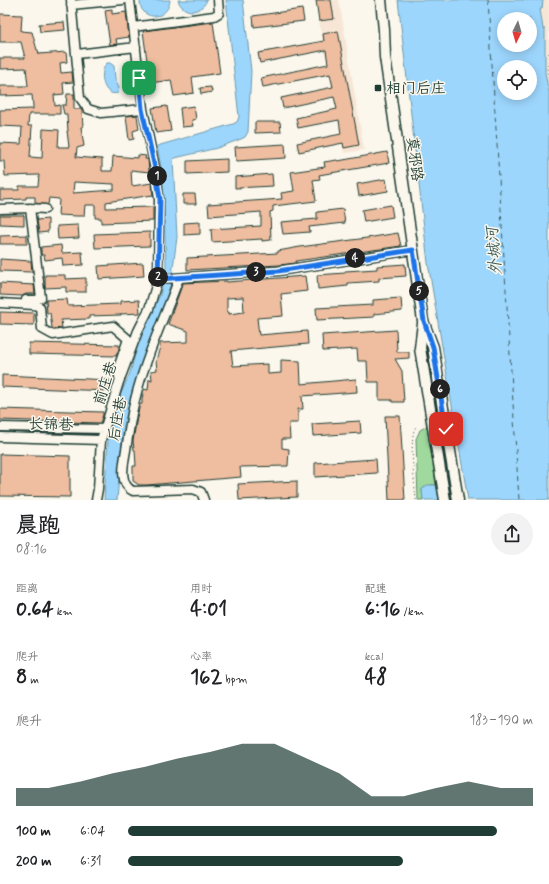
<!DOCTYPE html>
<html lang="zh">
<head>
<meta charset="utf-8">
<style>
  :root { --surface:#fff; --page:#f2f2f2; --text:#202124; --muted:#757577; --accent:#1f3d34 }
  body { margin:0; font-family:Mynerve,"LXGW WenKai TC",sans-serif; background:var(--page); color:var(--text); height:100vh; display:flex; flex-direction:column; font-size:15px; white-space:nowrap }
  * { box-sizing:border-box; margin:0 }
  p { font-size:13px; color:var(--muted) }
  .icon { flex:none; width:22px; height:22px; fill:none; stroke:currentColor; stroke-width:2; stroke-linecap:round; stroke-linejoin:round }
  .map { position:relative; height:500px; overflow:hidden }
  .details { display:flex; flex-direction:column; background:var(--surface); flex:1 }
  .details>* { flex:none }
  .needle { width:26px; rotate:185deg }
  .fabs { position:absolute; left:497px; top:12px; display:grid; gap:8px }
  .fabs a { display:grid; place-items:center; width:40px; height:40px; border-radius:50%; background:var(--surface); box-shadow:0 2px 10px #0003; font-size:20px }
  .pin { position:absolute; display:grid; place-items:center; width:34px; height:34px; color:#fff; margin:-17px; border-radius:8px; box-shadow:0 2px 6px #0006 }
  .km { position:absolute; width:20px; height:20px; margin:-10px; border-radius:50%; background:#222; color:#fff; font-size:11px; line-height:20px; text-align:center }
  .round { display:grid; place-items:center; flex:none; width:42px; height:42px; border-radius:21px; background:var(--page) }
  .summary { display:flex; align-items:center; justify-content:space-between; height:68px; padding:0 16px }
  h1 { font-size:22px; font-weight:700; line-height:30px }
  .figures { display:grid; grid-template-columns:repeat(3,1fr); gap:6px; height:68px; padding:4px 16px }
  .figures div { display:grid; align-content:center }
  .figures b { font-size:20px; font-weight:700 }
  .figures small { font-size:11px; font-weight:400 }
  .figures p { font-size:11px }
  .chart { height:112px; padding:8px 16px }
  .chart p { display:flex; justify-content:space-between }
  .chart svg { width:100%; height:72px; margin-top:4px; fill:var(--accent); opacity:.7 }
  ul { padding:0 16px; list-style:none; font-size:13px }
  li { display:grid; grid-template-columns:64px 48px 1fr; align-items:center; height:30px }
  li i { height:10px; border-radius:5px; background:var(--accent) }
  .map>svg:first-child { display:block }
  .built { fill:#f7e6d5 }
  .green { fill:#a0d99d; stroke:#608b68 }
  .water { fill:#9dd6fd; stroke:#6b99ad; fill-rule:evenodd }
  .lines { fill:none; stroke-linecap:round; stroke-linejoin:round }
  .ferry { stroke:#385c5c; stroke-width:1; stroke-dasharray:5 4; stroke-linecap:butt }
  .building { fill:#efbd9f; stroke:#1f3d34; fill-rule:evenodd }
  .minor-casing { stroke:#1f3d34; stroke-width:11 }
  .major-casing { stroke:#1f3d34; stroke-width:13 }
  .path { stroke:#1f3d34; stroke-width:1; stroke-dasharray:1 3; stroke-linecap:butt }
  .minor { stroke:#fbf7ec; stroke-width:8 }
  .major { stroke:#fbf7ec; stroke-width:10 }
  .route-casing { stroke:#fff; stroke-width:8 }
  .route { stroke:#1a73e8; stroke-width:5 }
  .poi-dot { fill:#1f3d34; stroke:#fbf7ec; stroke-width:1.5 }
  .labels { text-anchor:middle; stroke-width:3; stroke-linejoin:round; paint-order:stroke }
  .poi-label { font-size:15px; fill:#1f3d34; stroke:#fbf7ec; text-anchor:start }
  .street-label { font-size:15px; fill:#1f3d34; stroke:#fbf7ec }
  .water-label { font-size:16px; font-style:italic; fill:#385c5c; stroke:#fbf7ec }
</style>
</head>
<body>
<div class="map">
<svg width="549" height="500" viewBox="0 0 549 500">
  <rect width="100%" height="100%" fill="#fbf7ec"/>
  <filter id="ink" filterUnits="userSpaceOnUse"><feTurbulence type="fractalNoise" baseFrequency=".025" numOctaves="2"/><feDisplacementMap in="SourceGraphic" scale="8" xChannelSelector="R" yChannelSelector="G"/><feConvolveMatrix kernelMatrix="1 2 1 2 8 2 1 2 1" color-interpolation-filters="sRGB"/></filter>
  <g filter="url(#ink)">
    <path class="built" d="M315 0H339L364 150 344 153Z
      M543 0H549V93L545 73V29H543L540 9 542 8Z"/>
    <path class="green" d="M427 426 436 485H431L422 489 423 500H418L416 439 420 430Z"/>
    <path class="water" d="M140 0H170C168 22 139 21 140 0Z
      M178 0H207C201 14 183 15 178 0Z
      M226 0H243L251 71 248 132 245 137 241 139 217 148 175 158 173 160 177 237 171 283 164 306 148 345 143 361 130 398 123 431 117 500H104L108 441 118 400 130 373 140 336 160 295 166 267 163 178 157 146 233 124 237 122 239 117Z
      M398 0H543L542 9H540L543 29H545V73L549 93V500H468L428 263ZM504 19H530V45H504ZM504 67H530V93H504Z
      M107 63H110L114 66 115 79 119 88 118 93C103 98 98 72 107 63Z
      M427 485H436L439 500H423L422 489Z"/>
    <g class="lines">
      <path class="ferry" d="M488 0 519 500"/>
    </g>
    <path class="building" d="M316 0H331L334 19 319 21Z
      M112 9V14L126 12 129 37 116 39 117 44 110 45 105 10Z
      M302 9 304 21 254 27 253 16Z
      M0 14 22 15 21 31 32 32 37 50H38L39 54 66 52 67 62 60 63 61 73 72 72 73 82 63 83 64 94 54 95 55 106 60 105V114H29L28 126H32L30 157 42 158 43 129 59 130 58 147H69L67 131H68L67 117V114H64L62 105H66L67 94H74V109H81L82 111 83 127H81L84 146 77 148 76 157 102 159V171H112L113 156 138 158V155L146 156 145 159H148L149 172 131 170 132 186 152 183 153 195 106 202V208L153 207V221L101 223V218H95V205H85L84 216H77L58 215 59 199 49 198 48 205 35 203V197H26V199L0 200V190H19V186H38L39 175 5 176 4 161H0V143L21 144 22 127 0 126V110L33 109V106L32 95 0 96V86H28L26 68 0 69V58H25L21 42H0ZM74 182 114 184V190L73 193Z
      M64 22 65 30 40 32 39 24Z
      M213 22 220 73 192 77 194 93 174 96 171 80 150 83 143 31Z
      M338 31 359 145 344 148 343 143 299 152 297 143 341 134 339 120 298 128 296 118 337 109 334 97 283 108 281 98 333 87 330 74 263 87 261 78 328 64 326 50 260 63 258 53 324 41 323 34Z
      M211 87 212 92 201 94 200 88Z
      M167 106 171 131 156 133 152 108Z
      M194 106 196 119 192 120 193 126 182 127 180 108Z
      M137 115 139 129 133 131 134 139 129 140 126 116Z
      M255 122H280L281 132 255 133Z
      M285 144 286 158 236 161 235 147Z
      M387 152 389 163 319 175 320 179 313 180 316 201 273 206V211L270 212 271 240 262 241V239L212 242 211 229 261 226V212L209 216 208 204 282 199 281 193 294 191 291 172 325 167 324 162 337 160 338 161Z
      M227 159V172L187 174V161Z
      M272 174 273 186 235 188V177Z
      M386 179 388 191 359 196 357 184Z
      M183 194H195L196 204H183Z
      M391 205 393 217 364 222 362 210Z
      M343 209 345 223 309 227 310 232 283 234 281 222 317 219V212Z
      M0 215H24V225L0 224Z
      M48 219V232L39 233 37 220Z
      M200 222V234L184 235V223Z
      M78 225 79 238 58 239 57 226Z
      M150 232V246L95 248 94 234Z
      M398 233 401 246 296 261V263L279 265 187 270V258L278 253V251L300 247 367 238Z
      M27 235V244H0V236Z
      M61 245 62 253 82 252 83 265 63 266 62 258 45 260 44 255H41V247Z
      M0 259 31 261 32 272 0 271Z
      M143 263 144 276 99 279 98 266Z
      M405 264 406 276 379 278V281L348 283V286L318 289 317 275 345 273V271L377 269V266Z
      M45 275H65V279L86 278V292H66V287L45 288Z
      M305 276 307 291 281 294 283 316 257 318 259 335 307 331 308 344 231 351 233 366 268 364V374L281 373V360L300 361 301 384 356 379 357 392 302 396 303 409H298V423H289L290 439H282V448L289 449 288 466 240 467 241 477 147 485H139L133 481V466H136L135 450H134L133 441 137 417 140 404H142V399L144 389 148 390 149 379 152 380 151 371 157 370 156 361 160 347V343L188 342V331L168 324 181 288 182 289 183 283 227 281V282ZM243 297 244 312 229 314V312H227V298Z
      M0 283 34 285 35 294H26L22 296 0 295Z
      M401 298 402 311 374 314V317L317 320 316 308 373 305V300Z
      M67 299 68 306 120 304V301L139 300 140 313 121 314V315L89 316V319L61 320 62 328 54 329 52 328 50 313H47L46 300Z
      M0 312 34 313V325L0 324Z
      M396 330 397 352H409V358L395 359 402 371 404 402H392V400H379V382H368L367 361H358L357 349 323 351 322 335Z
      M29 343 119 345V349L116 356 29 354Z
      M2 375 110 380 109 391 2 387Z
      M0 409 103 412V415L100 423 0 420Z
      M385 416H400L405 500H389Z
      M360 421 361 433 313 436 312 424Z
      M0 454 70 456V497L0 496Z
      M376 459 377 473 315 477V463Z
      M297 481V497L239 500 238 484Z"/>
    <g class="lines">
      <g class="minor-casing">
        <path id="minor" d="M71 0 80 98 88 109 101 113 143 109
          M71 5 123 0
          M133 27 214 16 219 13 218 0
          M77 54 136 47
          M30 208 45 209
          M0 209 30 208 41 298 36 300H26
          M179 278C165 317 146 355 136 396 131 413 129 432 126 450 124 463 118 484 133 491L193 489 201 492 204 500
          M158 279 278 271 413 250
          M0 303 34 305 40 307 42 329 53 335 113 326 128 339 118 368 119 377
          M0 427 105 429
          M0 437 101 440
          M96 500 98 489 101 440 119 382 138 331 149 309 158 279 159 199 156 173 143 109 130 0"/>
      </g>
      <g class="major-casing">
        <path id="major" d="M381 0 384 30 385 57 423 321 433 347 458 500
          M423 323 420 348 445 500"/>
      </g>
      <path class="path" d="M549 53V62L547 68 549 84
        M416 500C415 487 408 435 416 427"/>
      <use href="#minor" class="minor"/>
      <use href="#major" class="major"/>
    </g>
  </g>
  <g class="lines" filter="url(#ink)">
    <g class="route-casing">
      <path id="route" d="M139 78 142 109 156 173 160 199 158 279 278 271 413 250 424 321 433 347 446 429"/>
    </g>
    <use href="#route" class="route"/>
  </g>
  <rect class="poi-dot" x="374" y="84" width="8" height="8" rx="2"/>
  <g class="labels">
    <g class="poi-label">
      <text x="386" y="93">相门后庄</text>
    </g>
    <g class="street-label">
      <text transform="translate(415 159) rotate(82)" y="5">莫邪路</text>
      <text transform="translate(105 383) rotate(-72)" y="5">前庄巷</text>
      <text transform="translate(117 419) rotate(-80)" y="5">后庄巷</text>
      <text transform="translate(51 424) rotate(2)" y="5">长锦巷</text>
    </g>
    <g class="water-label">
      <text transform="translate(493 251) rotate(-95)" y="6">外城河</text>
    </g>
  </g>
</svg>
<div class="fabs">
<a><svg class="needle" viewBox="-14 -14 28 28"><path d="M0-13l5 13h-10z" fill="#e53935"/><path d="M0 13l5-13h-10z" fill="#757577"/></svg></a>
<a><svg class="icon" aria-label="locate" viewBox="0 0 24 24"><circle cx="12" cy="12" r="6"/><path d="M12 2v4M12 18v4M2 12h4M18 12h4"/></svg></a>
</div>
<div class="pin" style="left:139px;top:78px;background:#1e9e55"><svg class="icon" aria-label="arrive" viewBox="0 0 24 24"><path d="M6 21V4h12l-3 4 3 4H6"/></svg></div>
<div class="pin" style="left:446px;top:429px;background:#d93025"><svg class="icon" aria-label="check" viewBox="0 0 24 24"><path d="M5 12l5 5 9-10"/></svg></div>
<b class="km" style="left:157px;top:176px">1</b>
<b class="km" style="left:158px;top:277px">2</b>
<b class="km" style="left:256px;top:272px">3</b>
<b class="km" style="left:355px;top:258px">4</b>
<b class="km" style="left:419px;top:291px">5</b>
<b class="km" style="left:440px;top:389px">6</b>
</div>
<section class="details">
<div class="summary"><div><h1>晨跑</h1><p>08:16</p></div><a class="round"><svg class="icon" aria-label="share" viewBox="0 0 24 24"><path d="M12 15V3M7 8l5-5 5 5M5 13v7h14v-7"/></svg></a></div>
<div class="figures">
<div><p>距离</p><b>0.64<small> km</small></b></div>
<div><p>用时</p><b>4:01</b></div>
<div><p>配速</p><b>6:16<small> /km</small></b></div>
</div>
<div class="figures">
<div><p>爬升</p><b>8<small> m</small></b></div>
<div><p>心率</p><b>162<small> bpm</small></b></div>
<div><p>kcal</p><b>48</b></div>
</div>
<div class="chart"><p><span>爬升</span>183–190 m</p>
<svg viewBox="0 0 160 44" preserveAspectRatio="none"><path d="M0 44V33L10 33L20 29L30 24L40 20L50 15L60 11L70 6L80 6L90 15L100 24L110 38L120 38L130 33L140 29L150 33L160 33V44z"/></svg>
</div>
<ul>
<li><b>100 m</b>6:04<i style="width:91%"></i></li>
<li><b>200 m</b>6:31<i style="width:68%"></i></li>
</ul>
</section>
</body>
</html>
